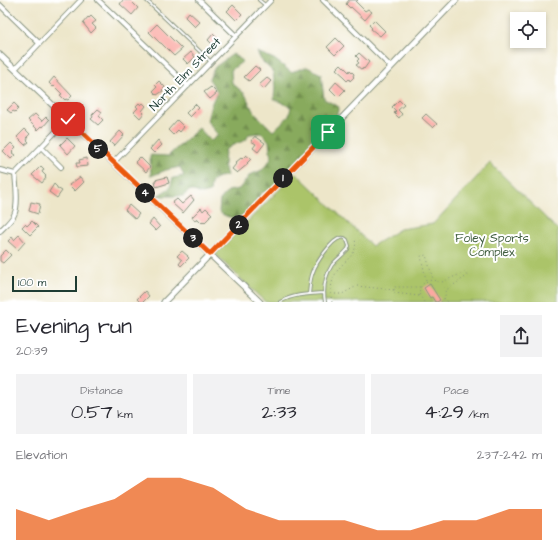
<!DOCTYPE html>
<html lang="en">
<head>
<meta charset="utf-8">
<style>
  :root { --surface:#fff; --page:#f2f2f3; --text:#2b2b33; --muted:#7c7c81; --accent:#ea580c }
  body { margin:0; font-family:"Architects Daughter",sans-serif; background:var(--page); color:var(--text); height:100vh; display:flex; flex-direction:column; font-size:15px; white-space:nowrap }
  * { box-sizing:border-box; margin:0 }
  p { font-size:13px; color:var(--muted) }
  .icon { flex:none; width:22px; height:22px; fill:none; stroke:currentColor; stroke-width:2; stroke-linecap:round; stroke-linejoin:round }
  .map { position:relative; height:302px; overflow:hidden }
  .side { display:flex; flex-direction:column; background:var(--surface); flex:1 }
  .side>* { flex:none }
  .buttons { position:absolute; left:510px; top:12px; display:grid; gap:8px }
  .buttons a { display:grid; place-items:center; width:36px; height:36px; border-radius:0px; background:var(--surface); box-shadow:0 2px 6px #0003; font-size:20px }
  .scale { position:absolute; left:12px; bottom:10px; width:65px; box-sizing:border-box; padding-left:4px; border:2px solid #1f3d34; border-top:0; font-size:11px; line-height:14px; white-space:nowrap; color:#1f3d34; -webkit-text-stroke:3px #fff; paint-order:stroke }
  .pin { position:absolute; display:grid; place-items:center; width:34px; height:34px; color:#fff; margin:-17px; border-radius:8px; box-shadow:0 2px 6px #0006 }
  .km { position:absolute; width:20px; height:20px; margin:-10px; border-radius:50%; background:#222; color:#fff; font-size:11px; line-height:20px; text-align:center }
  .round { display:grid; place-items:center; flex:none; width:42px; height:42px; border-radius:0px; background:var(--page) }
  .overview { display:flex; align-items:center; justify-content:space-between; height:68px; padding:0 16px }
  h1 { font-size:22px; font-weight:600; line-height:30px }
  .metrics { display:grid; grid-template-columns:repeat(3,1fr); gap:6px; height:68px; padding:4px 16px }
  .metrics div { display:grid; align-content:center; border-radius:0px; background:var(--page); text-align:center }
  .metrics b { font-size:20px; font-weight:600 }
  .metrics small { font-size:11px; font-weight:400 }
  .metrics p { font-size:11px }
  .chart { height:112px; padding:8px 16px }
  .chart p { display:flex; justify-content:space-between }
  .chart svg { width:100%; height:72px; margin-top:4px; fill:var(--accent); opacity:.7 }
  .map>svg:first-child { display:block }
  .green { fill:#abc469; stroke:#65804e }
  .forest { fill:url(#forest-firs); stroke:#547448 }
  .building { fill:#fba8a2 }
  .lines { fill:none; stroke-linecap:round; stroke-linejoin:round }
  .service-casing { stroke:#86927e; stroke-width:4 }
  .minor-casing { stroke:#86927e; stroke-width:6 }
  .tertiary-casing { stroke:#86927e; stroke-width:7 }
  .path { stroke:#86927e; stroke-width:1; stroke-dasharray:1 3; stroke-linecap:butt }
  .service { stroke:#fff; stroke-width:2 }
  .minor { stroke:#fff; stroke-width:4 }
  .tertiary { stroke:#fff; stroke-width:5 }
  .route-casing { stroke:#fff; stroke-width:8 }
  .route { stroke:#ea580c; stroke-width:5 }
  .labels { text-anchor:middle; stroke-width:4; stroke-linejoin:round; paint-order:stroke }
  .street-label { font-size:12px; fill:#1f3d34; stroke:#fff }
  .park-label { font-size:12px; fill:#425f41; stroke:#fff }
</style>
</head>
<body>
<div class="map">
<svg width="558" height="302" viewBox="0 0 558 302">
  <defs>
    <pattern id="forest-firs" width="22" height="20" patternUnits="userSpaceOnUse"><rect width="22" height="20" fill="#88aa5d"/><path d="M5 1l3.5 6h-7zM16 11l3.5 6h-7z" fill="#6f8c4e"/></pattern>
  </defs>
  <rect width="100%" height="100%" fill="#fff"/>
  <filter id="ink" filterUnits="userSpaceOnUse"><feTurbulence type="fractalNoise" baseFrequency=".025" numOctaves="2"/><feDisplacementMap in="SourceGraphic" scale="8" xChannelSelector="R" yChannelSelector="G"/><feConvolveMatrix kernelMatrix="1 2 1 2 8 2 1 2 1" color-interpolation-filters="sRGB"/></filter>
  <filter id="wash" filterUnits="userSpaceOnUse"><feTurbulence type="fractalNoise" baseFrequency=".012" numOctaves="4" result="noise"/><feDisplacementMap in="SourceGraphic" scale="16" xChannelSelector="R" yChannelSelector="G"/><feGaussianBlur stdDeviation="0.9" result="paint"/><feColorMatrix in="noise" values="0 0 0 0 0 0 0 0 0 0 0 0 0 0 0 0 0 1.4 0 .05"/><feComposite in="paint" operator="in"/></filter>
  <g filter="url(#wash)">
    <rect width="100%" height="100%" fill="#ede6c9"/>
    <path class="green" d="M490 163 558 230V302H265L215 254 296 173 372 246 400 229 433 224Z"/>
    <path class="forest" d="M257 52 274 59 291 72 307 67 321 74 324 99 339 107 335 120 313 141 301 156 289 176 270 190 261 193 247 214C234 218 231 220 219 212L220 200 228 191 239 189 250 175 262 170 271 159 269 141 261 133 249 134 246 140 233 145 225 150 224 165 227 176 218 177 211 183 210 192 202 194 190 190 183 196H157L170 188 173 178 184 176 180 167 166 170 151 176 150 155 168 156 199 128 211 141 218 135 207 121 211 105 217 91 209 79 215 67 233 54 243 61 231 70 232 83 245 94 253 111 273 131 289 116 291 107 274 99 275 87 273 72 261 60Z"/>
    <g id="blocks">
      <path class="building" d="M123 0H130L138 8 132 15 120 4Z
        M349 0H358L356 2 365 11 368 9 372 12 365 20 351 7 350 8 346 4Z
        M233 5 242 14 236 20 227 11Z
        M189 12 200 22 195 27 185 17Z
        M91 16 96 21 92 24 96 28 91 33 83 23 88 17 89 18Z
        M374 20 385 31 380 36 371 29 372 28 369 25Z
        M157 24 182 49 174 56 161 43H160L149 32Z
        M213 34 219 40 214 46 208 40Z
        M336 38 344 46 335 55 327 47Z
        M191 52 195 57 188 64 183 59Z
        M359 53 369 62 364 69 363 68 362 70 356 65 359 63 357 61 359 59 356 56Z
        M341 64 349 72 350 70 354 74 353 76 354 77 350 81 349 79 347 81 343 77 344 76 336 69Z
        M255 66 260 70 249 81 244 77Z
        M54 77 72 96 68 100 66 99 65 100 60 95 62 94 54 86 53 87 49 83Z
        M267 78 271 81 264 89 259 85Z
        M159 81 165 87 162 90 163 91 157 95 153 91 157 87 155 85Z
        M336 82 345 90 338 97 330 89Z
        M211 87 217 93 210 99 204 92Z
        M399 100 404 105 398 110 402 114 399 118 394 113 396 111 392 107Z
        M14 103 18 107 17 108 18 109 15 112 13 111 11 113 7 110Z
        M139 103 141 105 143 103 146 106 142 111 144 113 140 118 134 112 138 108 136 106Z
        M195 104 199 108 190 117 186 113Z
        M98 109 102 112 99 116 103 120 98 125 91 119 93 117 92 115Z
        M35 114 42 121 46 117 49 120 43 127 42 126 38 130 28 120Z
        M426 114 437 124 433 128 422 118Z
        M177 120 184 127 180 132 178 130 173 135 168 130Z
        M25 129 30 134 27 137 28 138 27 140 29 142 25 145 17 137Z
        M120 131 124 135 114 146 110 142Z
        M255 136 265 143 258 152 253 148 256 144 251 141Z
        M67 138 75 146 68 154 60 145Z
        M158 140 162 145 154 153 150 149Z
        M11 143 16 148 12 152H13L12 153 15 155 11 159 3 151Z
        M246 155 251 159 247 163 248 164 237 173 232 169 236 164 235 163 241 158 242 159Z
        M140 157 150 167 146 172 135 162Z
        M87 158 88 166 77 167 76 163H80L79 160Z
        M41 166 44 169 42 172 46 176 45 177 46 178 42 183 32 175Z
        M80 177 84 182 75 191 69 185Z
        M167 177 169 183 156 187 155 180Z
        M54 184 57 187V188L62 191 57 198 49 192Z
        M191 196 194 200 183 213 172 203 177 199 182 204Z
        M31 202 40 204 38 214 29 211Z
        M129 205 139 214 135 219 125 210Z
        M201 208 203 211 206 208 212 214 209 216 210 217 205 222 204 221 202 223 197 218 195 221 192 217Z
        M153 219 160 227 156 231 149 224Z
        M32 221 38 227 30 235 22 227 25 224 27 226Z
        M19 235 25 242 18 250 8 241 12 237 14 240Z
        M6 250 11 255 3 263 0 261V256Z
        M182 251 188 256H187L189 258 181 266 179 264 182 260 177 256Z
        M430 284 440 300 437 302H435L432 297 430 298 424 288Z
        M145 291 149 296 143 302H140L137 299Z"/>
    </g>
  </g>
  <g filter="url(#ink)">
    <use href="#blocks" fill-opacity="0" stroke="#86927e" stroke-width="1"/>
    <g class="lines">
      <g class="service-casing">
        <path id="service" d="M146 0 211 62
          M259 0 265 5
          M309 294C310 286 310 279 313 272 316 263 332 239 341 238 345 237 345 238 347 240L349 246 348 249C343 255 337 259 332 265 325 276 323 290 325 302
          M280 302C294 294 309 294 324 293"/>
      </g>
      <g class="minor-casing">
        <path id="minor" d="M98 0 188 86
          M199 0 236 36
          M323 0 391 67
          M0 5 39 43
          M15 69 81 0
          M41 147 61 167
          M113 163 271 0
          M0 170 15 174
          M0 231C5 226 11 221 14 215 19 205 16 185 15 174L68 119"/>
      </g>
      <g class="tertiary-casing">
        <path id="tertiary" d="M0 55 260 302
          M164 302 456 0"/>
      </g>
      <path class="path" d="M426 280 421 256 426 255 433 279
        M442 282 465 272 467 276 446 290
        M331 294H342L357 286 394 290
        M419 296 394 293V287H420
        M444 298 448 302
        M332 302C329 289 332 276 341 266 349 257 358 253 355 239
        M424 302C424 302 421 297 420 296 416 282 436 273 444 288 447 293 445 298 441 302"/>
      <use href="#service" class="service"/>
      <use href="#minor" class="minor"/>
      <use href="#tertiary" class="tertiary"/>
    </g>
  </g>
  <g class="lines" filter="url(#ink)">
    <g class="route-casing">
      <path id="route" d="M68 119 210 254 328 132"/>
    </g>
    <use href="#route" class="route"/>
  </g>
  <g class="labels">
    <g class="street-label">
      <text transform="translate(185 74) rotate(-46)" y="4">North Elm Street</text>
    </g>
    <g class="park-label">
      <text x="492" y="242">Foley Sports<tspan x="492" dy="14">Complex</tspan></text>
    </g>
  </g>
</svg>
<div class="buttons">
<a><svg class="icon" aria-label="locate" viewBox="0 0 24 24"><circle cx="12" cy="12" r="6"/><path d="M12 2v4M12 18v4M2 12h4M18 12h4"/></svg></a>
</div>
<div class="scale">100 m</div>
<div class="pin" style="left:328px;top:132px;background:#1e9e55"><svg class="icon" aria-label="arrive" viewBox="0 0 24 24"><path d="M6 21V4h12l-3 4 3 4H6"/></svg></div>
<div class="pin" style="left:68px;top:119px;background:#d93025"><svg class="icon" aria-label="check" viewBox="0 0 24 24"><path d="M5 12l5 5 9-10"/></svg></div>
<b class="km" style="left:283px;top:178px">1</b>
<b class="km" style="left:239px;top:225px">2</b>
<b class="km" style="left:193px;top:238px">3</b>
<b class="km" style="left:145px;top:193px">4</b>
<b class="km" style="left:98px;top:149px">5</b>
</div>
<section class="side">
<div class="overview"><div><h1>Evening run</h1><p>20:39</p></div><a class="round"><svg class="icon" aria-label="share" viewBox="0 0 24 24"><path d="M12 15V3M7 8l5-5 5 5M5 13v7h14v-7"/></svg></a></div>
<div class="metrics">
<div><p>Distance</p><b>0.57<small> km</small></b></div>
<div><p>Time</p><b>2:33</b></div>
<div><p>Pace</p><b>4:29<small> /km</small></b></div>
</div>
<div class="chart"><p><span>Elevation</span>237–242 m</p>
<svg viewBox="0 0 160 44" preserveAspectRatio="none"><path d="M0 44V25L10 32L20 25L30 19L40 6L50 6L60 12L70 25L80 32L90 32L100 32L110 38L120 38L130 32L140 32L150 25L160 25V44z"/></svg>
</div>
</section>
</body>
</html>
